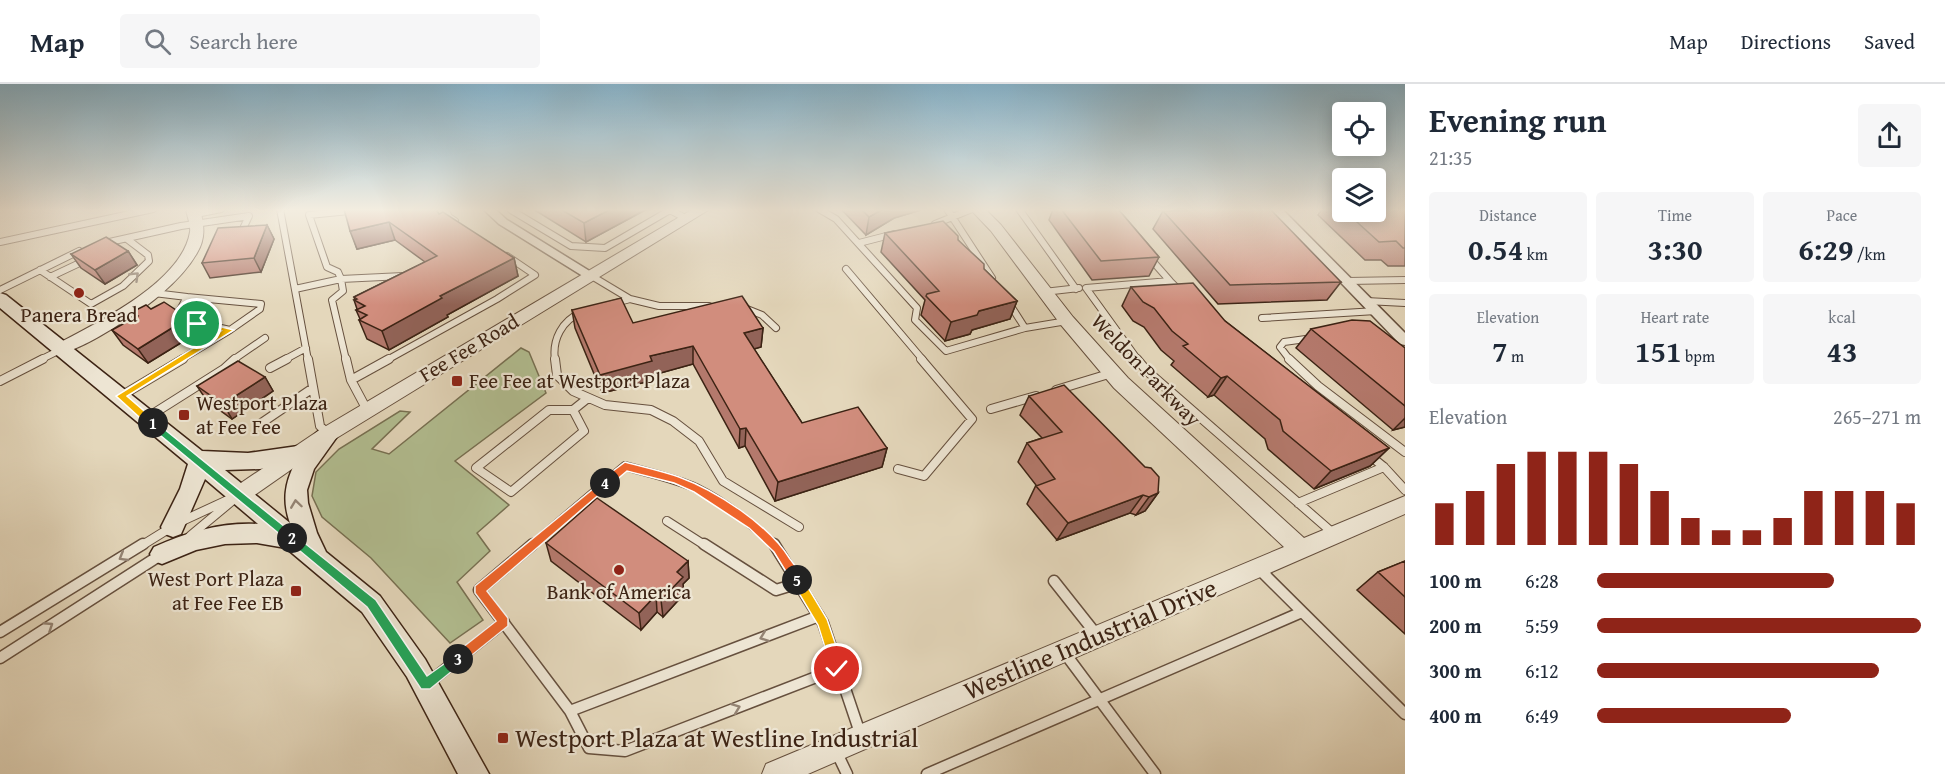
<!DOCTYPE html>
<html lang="en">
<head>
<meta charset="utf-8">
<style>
  :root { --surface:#fff; --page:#f6f6f7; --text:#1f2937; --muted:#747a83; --line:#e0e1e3; --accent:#8f2418 }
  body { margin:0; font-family:"Gentium Book Plus",serif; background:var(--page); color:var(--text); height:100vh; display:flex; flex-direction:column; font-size:22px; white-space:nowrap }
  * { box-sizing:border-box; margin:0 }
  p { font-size:20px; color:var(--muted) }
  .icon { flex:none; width:33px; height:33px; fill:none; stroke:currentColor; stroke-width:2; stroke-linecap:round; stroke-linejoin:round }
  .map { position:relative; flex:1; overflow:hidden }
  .drawer { display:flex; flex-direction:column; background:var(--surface); width:540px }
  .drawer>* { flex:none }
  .buttons { position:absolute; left:1332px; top:18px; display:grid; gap:12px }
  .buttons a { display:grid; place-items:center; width:54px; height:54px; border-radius:6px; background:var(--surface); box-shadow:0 3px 15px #0003; font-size:30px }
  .pin { position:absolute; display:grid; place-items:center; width:51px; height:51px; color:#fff; margin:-26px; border:3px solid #fff; border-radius:50%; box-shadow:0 2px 6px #0007 }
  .km { position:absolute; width:30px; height:30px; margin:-15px; border-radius:50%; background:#222; color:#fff; font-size:16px; line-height:30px; text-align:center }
  .round { display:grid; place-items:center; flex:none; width:63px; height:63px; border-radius:6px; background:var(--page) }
  .headline { display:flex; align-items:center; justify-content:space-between; height:102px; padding:0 24px }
  h1 { font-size:33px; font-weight:700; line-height:45px }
  .metrics { display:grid; grid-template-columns:repeat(3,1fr); gap:9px; height:102px; padding:6px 24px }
  .metrics div { display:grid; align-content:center; border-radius:6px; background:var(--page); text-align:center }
  .metrics b { font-size:30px; font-weight:700 }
  .metrics small { font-size:16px; font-weight:400 }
  .metrics p { font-size:16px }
  .chart { height:168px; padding:12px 24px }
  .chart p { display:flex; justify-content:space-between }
  .chart svg { width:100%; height:108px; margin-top:6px; stroke:var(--accent); stroke-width:6 }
  ul { padding:0 24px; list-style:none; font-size:20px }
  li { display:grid; grid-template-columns:96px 72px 1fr; align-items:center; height:45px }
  li i { height:15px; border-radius:8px; background:var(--accent) }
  header { display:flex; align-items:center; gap:36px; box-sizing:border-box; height:84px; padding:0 30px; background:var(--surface); border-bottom:2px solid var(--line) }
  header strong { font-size:28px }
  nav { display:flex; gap:33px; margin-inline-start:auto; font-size:21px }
  .search { width:420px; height:54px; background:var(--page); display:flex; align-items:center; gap:15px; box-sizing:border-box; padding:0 21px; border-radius:6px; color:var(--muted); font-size:22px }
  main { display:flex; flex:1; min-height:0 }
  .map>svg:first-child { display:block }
  .green { fill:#b2be91; stroke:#777052; stroke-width:1.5 }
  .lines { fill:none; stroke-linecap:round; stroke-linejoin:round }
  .service-far2-casing { stroke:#66503e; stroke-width:8 }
  .service-far1-casing { stroke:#66503e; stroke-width:10 }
  .service-casing { stroke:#66503e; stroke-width:13 }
  .minor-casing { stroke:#66503e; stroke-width:3 }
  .tertiary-casing { stroke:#66503e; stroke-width:2 }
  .secondary-casing { stroke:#3c2314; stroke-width:3 }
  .service-far2 { stroke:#ede5d3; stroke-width:6 }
  .service-far1 { stroke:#ede5d3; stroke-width:8 }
  .service { stroke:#ede5d3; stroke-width:10 }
  .minor { fill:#ede5d3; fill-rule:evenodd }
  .tertiary { fill:#ede5d3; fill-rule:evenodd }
  .secondary { fill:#ede5d3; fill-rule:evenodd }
  .wall { fill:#b4796c; stroke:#3c2314; stroke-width:1.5 }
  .shaded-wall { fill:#926358; stroke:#3c2314; stroke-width:1.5 }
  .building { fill:#d18d7d; stroke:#3c2314; stroke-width:1.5 }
  .oneway { stroke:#948474 }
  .split-1 { fill:#f5b400; stroke:#fff; stroke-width:1.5 }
  .split-2 { fill:#22a559; stroke:#fff; stroke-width:1.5 }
  .split-3 { fill:#22a559; stroke:#fff; stroke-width:1.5 }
  .split-4 { fill:#f0652b; stroke:#fff; stroke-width:1.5 }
  .split-5 { fill:#f0652b; stroke:#fff; stroke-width:1.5 }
  .split-6 { fill:#f5b400; stroke:#fff; stroke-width:1.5 }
  .poi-dot { fill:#8f2418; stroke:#ede5d3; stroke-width:2 }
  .labels { text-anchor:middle; stroke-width:4.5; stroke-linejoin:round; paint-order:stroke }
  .poi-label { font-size:21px; fill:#3c2314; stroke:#ede5d3 }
  .street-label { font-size:21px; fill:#3c2314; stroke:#ede5d3 }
  .near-street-label { font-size:26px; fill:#3c2314; stroke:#ede5d3 }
  .near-poi-label { font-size:26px; fill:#3c2314; stroke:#ede5d3; text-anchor:start }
</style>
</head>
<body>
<header>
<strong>Map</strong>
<div class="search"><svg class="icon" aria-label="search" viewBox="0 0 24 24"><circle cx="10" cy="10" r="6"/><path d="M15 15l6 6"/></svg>Search here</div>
<nav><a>Map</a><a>Directions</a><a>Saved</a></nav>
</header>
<main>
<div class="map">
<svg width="1405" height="690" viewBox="0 0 1405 690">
  <rect width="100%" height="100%" fill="#e4d7bb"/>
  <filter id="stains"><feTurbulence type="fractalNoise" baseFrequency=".00333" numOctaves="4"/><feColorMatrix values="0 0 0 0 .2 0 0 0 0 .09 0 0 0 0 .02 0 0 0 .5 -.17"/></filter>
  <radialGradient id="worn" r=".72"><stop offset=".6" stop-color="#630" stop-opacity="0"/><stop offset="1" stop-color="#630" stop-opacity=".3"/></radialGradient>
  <path class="green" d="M521 264 529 268 546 309 455 377 509 421 477 449 490 467 457 498 483 536 450 559 371 474 322 433 312 412 316 388 339 365 400 327 410 328 372 365 389 370Z"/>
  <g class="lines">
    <g class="service-far2-casing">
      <path id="service-far2" d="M280 125 308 276
        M369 125 309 131 327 183 338 188 341 195 403 192
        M445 125 449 133 455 137
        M819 125 836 135 917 224 915 236 946 267 1025 244 1009 219
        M947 125 992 194
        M1019 125 1076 205
        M511 126 571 162 605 164 670 126 687 135
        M196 130 221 125
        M935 140 972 125
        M0 158 153 125
        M105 159 181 142 249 132 240 151
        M859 159 894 150
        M1149 173 1170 197
        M846 185 923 276
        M40 186 91 220 123 202 149 177 148 171 127 155
        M590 191 630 215 659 222H709
        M50 193 86 176
        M1348 197 1405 196
        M295 205 341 195 343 207 332 216 346 276
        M0 206 79 167
        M1044 208 1079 204
        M154 209 187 213
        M1366 217 1405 219
        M612 220 630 215
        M742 223 762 231 776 244
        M185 232 180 226 187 213 261 220 260 225 230 246 194 238
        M1262 234 1376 227
        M1025 244 1067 237
        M40 276 62 265
        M180 276 230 246
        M233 276 265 254
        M284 276 306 264
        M387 276 497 215 535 191 507 172
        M555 276C552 256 562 236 581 229
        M1138 276 1086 204 1170 197 1179 206
        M1290 276 1280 263 1284 258 1313 254"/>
    </g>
    <g class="service-far1-casing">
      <path id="service-far1" d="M308 275 320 342 328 350
        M346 275 351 296 389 275
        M555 275 557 291 573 307 605 321 651 326 673 337 699 357 723 397 799 443
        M1137 275 1147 287 1334 450
        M1289 275 1318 302 1405 368
        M270 284 287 275
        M351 296 367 326
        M0 297 43 275
        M1056 306 1112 289
        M121 312 183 275
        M991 325 1036 312
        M549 326H573L584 347 511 408 476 384Z
        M573 326 588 314
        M148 333 224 285 235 275
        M260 340 313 304
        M1369 371 1384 383 1405 406
        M898 385 924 392 972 335 921 275
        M1298 419 1384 383
        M667 437 706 462
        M180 438 232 414
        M190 452 238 412
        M141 462 170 444
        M531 462 625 382C649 389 674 394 696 404 725 418 752 440 776 462"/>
    </g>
    <g class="service-casing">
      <path id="service" d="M533 460 479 506 570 627
        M704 460 776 506 799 499
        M774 460 823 539 860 649
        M1259 485 1405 630
        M1054 497 1096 550
        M819 532 570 627 589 664 625 667 837 585
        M0 548 143 460
        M1064 568 1155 690
        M0 574 162 470
        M427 600 504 538
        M837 669 847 690
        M927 690 1302 528"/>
    </g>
    <g class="minor-casing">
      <path id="minor" d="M483 125H495L507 136 596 191 594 194H586L499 140Z
        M1270 125H1282L1405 249V261L1400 260Z"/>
    </g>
    <g class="tertiary-casing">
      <path id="tertiary" d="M186 125H200C204 141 206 154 197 169 188 185 174 199 160 211 144 225 75 273 57 268L54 264 57 260C97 239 182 198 190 148 191 141 187 132 186 125Z
        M693 125H710L335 355 246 417 239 419 232 417 229 411 232 405 321 345Z
        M970 125H985L1001 141 1073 233 1128 294 1304 454 1405 412V430L808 690H762L766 680 1284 463 1114 304 1061 241 991 147Z"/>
    </g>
    <g class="secondary-casing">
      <path id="secondary" d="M0 209 6 211 202 367 248 369 298 362 305 364C313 352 320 340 335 344L339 350 314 385 307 406 308 419 317 449 326 468 380 512 425 575 489 690H458L407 593 362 528 286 464 257 459 225 460 196 466 162 480 154 477 150 470 154 463C188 448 221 438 258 440L205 395 181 450 173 453 165 450 161 443 180 405 188 380 0 224ZM295 379C285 399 282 417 290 439L225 386 260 385Z"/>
    </g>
    <use href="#service-far2" class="service-far2"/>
    <use href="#service-far1" class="service-far1"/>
    <use href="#service" class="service"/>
    <use href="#minor" class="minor"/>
    <use href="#tertiary" class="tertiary"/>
    <use href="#secondary" class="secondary"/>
  </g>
  <path class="wall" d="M344 125 439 130 514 174 518 192 447 231 448 233 389 266 367 255 359 236 360 235 356 226 357 225 354 216H355L354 213 425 178 395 156 357 165Z
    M533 125H647L586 158Z
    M841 125H921V126L894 134 866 151Z
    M1053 125H1118L1159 173 1149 192 1092 196 1049 136Z
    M1322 125H1342V128H1376L1405 125V182H1388L1381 176H1365L1318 131Z
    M1163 127 1341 198 1327 216 1218 220 1153 145Z
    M267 141 274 155 261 188 210 194 202 179Z
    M885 149 958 156 984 185 1017 217 1010 235 972 246 970 250 945 257 921 231 925 216 881 168Z
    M128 167 137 181 105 200 81 184 71 170Z
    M1131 203 1225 237 1389 364 1370 382 1314 405 1268 365 1265 355 1214 311 1208 313 1171 281 1174 277 1161 266 1144 243 1133 237 1122 222Z
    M151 225 188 234 197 249 148 279 123 261 112 246 136 234 132 228Z
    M572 226 633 239 763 244 761 263 754 265 802 339 887 364 882 383 775 417 745 362 739 364 693 280 653 291 654 296 602 309 575 244Z
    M1311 245 1405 264V343L1393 346 1296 264Z
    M265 293 273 307 232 335 207 317 197 302Z
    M1029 312 1158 409 1145 427 1136 431 1130 429 1057 456 1027 420 1036 401 1018 378 1027 359 1042 354 1020 331Z
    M546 459 688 477 689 494 683 500 684 510 663 533 657 528 641 546 551 477Z
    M1405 477V550L1357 506 1378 488Z"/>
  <path class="shaded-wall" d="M611 125H647L586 158 584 139Z
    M883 125H921V126L894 134 866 151 869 133Z
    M389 138 395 156 357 165 350 147Z
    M267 141 274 155 261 188 254 174Z
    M128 167 137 181 105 200 95 186Z
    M514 174 518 192 447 231 448 233 389 266 382 247 440 212Z
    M1017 217 1010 235 972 246 970 250 945 257 951 238 979 227Z
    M188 234 197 249 148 279 138 265Z
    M763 244 761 263 743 268 744 249Z
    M693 262V280L653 291 654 296 602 309 600 291 650 272Z
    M1227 292 1214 311 1208 313 1221 294Z
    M265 293 273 307 232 335 223 320Z
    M1405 334V343L1393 346Z
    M746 344 745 362 739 364 740 345Z
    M887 364 882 383 775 417 778 398Z
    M1389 364 1370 382 1314 405 1331 387Z
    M1158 409 1145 427 1136 431 1149 413Z
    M1143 411 1130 429 1057 456 1068 439Z
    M688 477 689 494 683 500 684 510 663 533 661 516 677 488Z
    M656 511 657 528 641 546 639 529Z"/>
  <path class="building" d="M344 125H436L439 130 443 128 514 174 440 212 442 214 382 247 359 236 367 231 356 226 365 222 354 216 357 215 354 213 437 172 389 138 350 147Z
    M560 125H611L584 139Z
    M861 125H883L869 133Z
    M1061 125H1118L1159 173 1101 177Z
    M1232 125H1270L1341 198 1230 201 1163 127Z
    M1376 125H1405V164H1403L1396 157 1379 158 1346 128H1376Z
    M943 137 958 152V156L984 180V185L1017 217 979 227 977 231 951 238 926 212 927 210 939 207 885 149Z
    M267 141 254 174 202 179 218 144Z
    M106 153 128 167 95 186 71 170Z
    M1193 199 1225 237 1389 364 1331 387 1283 347 1280 336 1227 292 1221 294 1183 262 1188 260 1172 247 1154 224 1143 218 1131 203Z
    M742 212 763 244 744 249 802 339 858 323 887 364 778 398 746 344 740 345 693 262 650 272 652 277 600 291 572 226 621 214 633 239Z
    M164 218 188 234 138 265 112 246 138 232 132 228 146 221 151 225Z
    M1352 236 1370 237 1405 264V322L1311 245Z
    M238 277 265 293 223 320 197 302Z
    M1064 301 1145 383 1151 384 1159 393 1158 409 1149 413 1143 411 1068 439 1036 402 1055 395 1027 359 1062 348 1029 312Z
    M597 414 688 477 677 488 683 493 661 516 656 511 639 529 546 459Z
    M1405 477V513L1378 488Z"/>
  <defs><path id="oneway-chevron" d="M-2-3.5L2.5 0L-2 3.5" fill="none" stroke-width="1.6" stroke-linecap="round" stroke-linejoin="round" transform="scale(1.5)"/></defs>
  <g class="oneway">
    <use href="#oneway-chevron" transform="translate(135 192) rotate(-44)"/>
    <use href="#oneway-chevron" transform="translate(296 420) rotate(-98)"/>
    <use href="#oneway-chevron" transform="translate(123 473) rotate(149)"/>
    <use href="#oneway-chevron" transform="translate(49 542) rotate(-33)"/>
    <use href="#oneway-chevron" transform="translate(764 553) rotate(159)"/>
    <use href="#oneway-chevron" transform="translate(736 624) rotate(-21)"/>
  </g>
  <linearGradient id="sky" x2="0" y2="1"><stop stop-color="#87b6cf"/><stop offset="0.57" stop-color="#f3ede0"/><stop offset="1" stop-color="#f3ede0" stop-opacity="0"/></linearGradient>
  <rect width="1405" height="221" fill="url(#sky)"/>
  <path class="split-1" d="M197 237 234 246 127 312 158 339 153 343 149 342 116 312 221 247 194 242 193 240Z"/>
  <path class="split-2" d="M153 336 295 451V457H288L149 342 148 339Z"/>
  <path class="split-3" d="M292 449 376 516 427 592 458 570 464 575 462 579 430 605H421L367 523 288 457V451Z"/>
  <path class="split-4" d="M605 395 609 396V402L487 507 508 534V542L462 579H453L451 575 453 571 496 537 475 509V502Z"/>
  <path class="split-5" d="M625 378C643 383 662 387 679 393 717 407 769 441 790 475 795 482 804 491 801 499H793L774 468 749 444 694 408 674 399 627 387 609 402H601V396Z"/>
  <path class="split-6" d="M797 491 801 492 827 535 844 585 842 589H833L818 541 791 496Z"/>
  <g class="poi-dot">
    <circle cx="79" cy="209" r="6"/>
    <rect x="451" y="291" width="12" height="12" rx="3"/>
    <rect x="178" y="325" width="12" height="12" rx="3"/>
    <circle cx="619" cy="486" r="6"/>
    <rect x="290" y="501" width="12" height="12" rx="3"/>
    <rect x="497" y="648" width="12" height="12" rx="3"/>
  </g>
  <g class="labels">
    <g class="poi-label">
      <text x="79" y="238">Panera Bread</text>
      <text x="469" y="304" text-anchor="start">Fee Fee at Westport Plaza</text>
      <text x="196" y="326" text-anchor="start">Westport Plaza<tspan x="196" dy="24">at Fee Fee</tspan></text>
      <text x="284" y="502" text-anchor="end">West Port Plaza<tspan x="284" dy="24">at Fee Fee EB</tspan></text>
      <text x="619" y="515">Bank of America</text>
    </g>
    <g class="street-label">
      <text transform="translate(469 264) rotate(-31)" y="7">Fee Fee Road</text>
      <text transform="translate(1146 286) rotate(46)" y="7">Weldon Parkway</text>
    </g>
    <g class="near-street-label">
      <text transform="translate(1090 555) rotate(-23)" y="9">Westline Industrial Drive</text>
    </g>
    <g class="near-poi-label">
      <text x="515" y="663">Westport Plaza at Westline Industrial</text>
    </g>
  </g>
  <rect width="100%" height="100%" filter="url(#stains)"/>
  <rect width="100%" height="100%" fill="url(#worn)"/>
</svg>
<div class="buttons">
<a><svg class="icon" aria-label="locate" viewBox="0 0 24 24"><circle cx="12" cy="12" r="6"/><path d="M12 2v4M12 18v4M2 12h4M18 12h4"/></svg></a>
<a><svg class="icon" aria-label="layers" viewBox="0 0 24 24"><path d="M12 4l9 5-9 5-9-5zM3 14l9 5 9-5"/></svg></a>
</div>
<div class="pin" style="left:197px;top:240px;background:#1e9e55"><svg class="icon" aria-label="arrive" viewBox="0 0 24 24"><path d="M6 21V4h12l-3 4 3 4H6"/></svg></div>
<div class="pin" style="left:837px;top:585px;background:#d93025"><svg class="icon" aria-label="check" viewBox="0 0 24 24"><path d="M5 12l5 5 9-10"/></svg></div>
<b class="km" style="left:153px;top:339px">1</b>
<b class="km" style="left:292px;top:454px">2</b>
<b class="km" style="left:458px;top:575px">3</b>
<b class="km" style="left:605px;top:399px">4</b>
<b class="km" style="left:797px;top:496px">5</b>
</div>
<section class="drawer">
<div class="headline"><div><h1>Evening run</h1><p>21:35</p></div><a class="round"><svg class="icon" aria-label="share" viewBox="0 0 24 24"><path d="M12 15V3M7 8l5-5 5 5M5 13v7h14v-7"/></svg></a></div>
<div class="metrics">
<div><p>Distance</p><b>0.54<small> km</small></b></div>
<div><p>Time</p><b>3:30</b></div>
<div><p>Pace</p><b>6:29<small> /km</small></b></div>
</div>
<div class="metrics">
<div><p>Elevation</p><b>7<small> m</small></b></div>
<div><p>Heart rate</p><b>151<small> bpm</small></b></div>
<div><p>kcal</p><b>43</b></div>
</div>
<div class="chart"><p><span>Elevation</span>265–271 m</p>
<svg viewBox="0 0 160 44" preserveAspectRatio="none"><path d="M5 44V27M15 44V22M25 44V11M35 44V6M45 44V6M55 44V6M65 44V11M75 44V22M85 44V33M95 44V38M105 44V38M115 44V33M125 44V22M135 44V22M145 44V22M155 44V27"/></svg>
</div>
<ul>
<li><b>100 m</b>6:28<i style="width:73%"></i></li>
<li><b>200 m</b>5:59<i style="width:100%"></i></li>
<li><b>300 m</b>6:12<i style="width:87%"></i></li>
<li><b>400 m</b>6:49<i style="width:60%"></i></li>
</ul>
</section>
</main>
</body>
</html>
